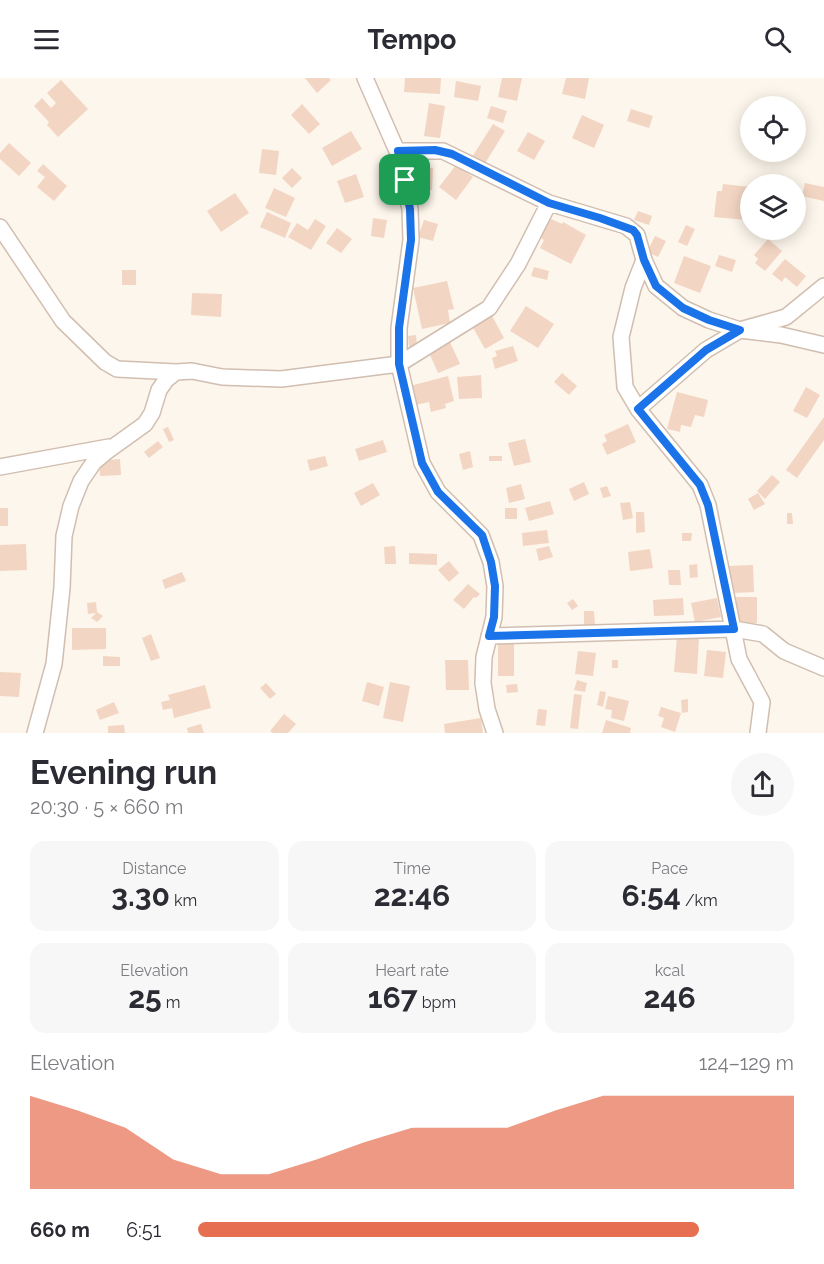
<!DOCTYPE html>
<html lang="en">
<head>
<meta charset="utf-8">
<style>
  :root { --surface:#fff; --page:#f7f7f7; --text:#2b2b33; --muted:#7c7c81; --accent:#e76f51 }
  body { margin:0; font-family:Raleway,sans-serif; background:var(--page); color:var(--text); height:100vh; display:flex; flex-direction:column; font-size:22px; white-space:nowrap }
  * { box-sizing:border-box; margin:0 }
  p { font-size:20px; color:var(--muted) }
  .icon { flex:none; width:33px; height:33px; fill:none; stroke:currentColor; stroke-width:2; stroke-linecap:round; stroke-linejoin:round }
  .map { position:relative; height:655px; overflow:hidden }
  .details { display:flex; flex-direction:column; background:var(--surface); flex:1 }
  .details>* { flex:none }
  .tools { position:absolute; left:740px; top:18px; display:grid; gap:12px }
  .tools a { display:grid; place-items:center; width:66px; height:66px; border-radius:50%; background:var(--surface); box-shadow:0 3px 15px #0003; font-size:30px }
  .pin { position:absolute; display:grid; place-items:center; width:51px; height:51px; color:#fff; margin:-26px; border-radius:12px; box-shadow:0 3px 9px #0006 }
  .round { display:grid; place-items:center; flex:none; width:63px; height:63px; border-radius:32px; background:var(--page) }
  .overview { display:flex; align-items:center; justify-content:space-between; height:102px; padding:0 30px }
  h1 { font-size:33px; font-weight:700; line-height:45px }
  .figures { display:grid; grid-template-columns:repeat(3,1fr); gap:9px; height:102px; padding:6px 30px }
  .figures div { display:grid; align-content:center; border-radius:15px; background:var(--page); text-align:center }
  .figures b { font-size:30px; font-weight:700 }
  .figures small { font-size:16px; font-weight:400 }
  .figures p { font-size:16px }
  .chart { height:168px; padding:12px 30px }
  .chart p { display:flex; justify-content:space-between }
  .chart svg { width:100%; height:108px; margin-top:6px; fill:var(--accent); opacity:.7 }
  ul { padding:0 30px; list-style:none; font-size:20px }
  li { display:grid; grid-template-columns:96px 72px 1fr; align-items:center; height:45px }
  li i { height:15px; border-radius:8px; background:var(--accent) }
  header { display:flex; justify-content:space-between; align-items:center; height:78px; padding:0 30px; background:var(--surface); font-size:27px; font-weight:700 }
  .map>svg:first-child { display:block }
  .building { fill:#f3d5c3 }
  .lines { fill:none; stroke-linecap:round; stroke-linejoin:round }
  .street-casing { stroke:#d1beb0; stroke-width:18 }
  .street { stroke:#fff; stroke-width:15 }
  .route-casing { stroke:#fff; stroke-width:12 }
  .route { stroke:#1a73e8; stroke-width:8 }
</style>
</head>
<body>
<header><svg class="icon" aria-label="menu" viewBox="0 0 24 24"><path d="M4 6h16M4 12h16M4 18h16"/></svg>Tempo<svg class="icon" aria-label="search" viewBox="0 0 24 24"><circle cx="10" cy="10" r="6"/><path d="M15 15l6 6"/></svg></header>
<div class="map">
<svg width="824" height="655" viewBox="0 0 824 655">
  <rect width="100%" height="100%" fill="#fdf6ec"/>
  <path class="building" d="M305 0H329L331 2 317 15Z
    M405 0H441L440 16 404 14Z
    M502 0H522L517 23 498 19Z
    M566 0H589L585 21 562 16Z
    M61 2 88 31 58 59 47 47 49 44 34 28 42 20 51 30 56 25 47 15Z
    M456 3 481 8 478 23 454 19Z
    M429 25 445 28 440 60 424 58Z
    M302 26 320 46 309 56 291 37Z
    M491 28 507 33 503 45 487 40Z
    M631 31 653 38 649 50 627 43Z
    M582 37 604 47 594 70 572 60Z
    M493 46 505 53 484 87 472 79Z
    M351 53 362 71 332 88 322 70Z
    M528 54 545 63 534 82 517 73Z
    M9 65 31 85 19 98 0 81V75Z
    M262 71 279 73 276 97 259 95Z
    M43 86 67 108 54 123 37 109 45 99 37 93Z
    M456 87 473 99 456 122 439 109Z
    M413 89 433 90 432 112 411 111Z
    M292 90 302 100 292 110 282 100Z
    M356 96 364 119 345 125 337 103Z
    M805 105 824 109V123L802 118Z
    M723 106 750 109 746 142 714 139 717 113H722Z
    M274 110 295 120 286 139 265 130Z
    M235 115 249 135 221 154 207 133Z
    M638 133 652 138 649 147 634 142Z
    M267 134 291 145 285 160 260 149Z
    M373 140 387 142 384 160 371 158Z
    M549 140 562 146 563 144 586 157 571 186 540 170 544 162 539 159Z
    M315 141 326 148 311 172 288 159 297 145 308 152Z
    M424 142 438 146 433 163 418 159Z
    M686 147 695 151 687 168 678 164Z
    M337 150 352 161 341 175 326 165Z
    M655 158 666 163 658 179 647 174Z
    M768 161 782 173 765 193 755 185 758 181 754 177Z
    M719 177 736 182 732 194 715 188Z
    M684 178 711 188 700 215 674 205Z
    M785 181 806 198 797 209 785 199 782 204 772 196Z
    M534 189 549 193 547 202 531 198Z
    M122 192H136V207H122Z
    M447 203 454 231 448 232 450 245 422 251 413 210Z
    M192 215 222 216 221 239 191 237Z
    M526 228 554 246 538 270 510 253Z
    M491 236 504 260 485 271 471 246Z
    M416 257 417 268 409 269 408 258Z
    M450 264 460 286 438 295 430 277Z
    M513 268 518 283 495 291 492 280 497 278 495 273Z
    M562 295 577 308 569 317 554 304Z
    M481 297 482 320 459 321 457 299Z
    M448 298 454 323 445 326 446 330 431 334 429 324 415 327 410 308Z
    M806 309 820 317 807 340 793 333Z
    M677 314 708 322 704 339 695 337 691 349 681 347 680 354 667 351Z
    M824 339V362L797 400 786 392Z
    M628 346 636 364 607 377 602 366 607 363 604 357Z
    M168 349 174 362 169 364 163 351Z
    M525 361 531 384 514 388 508 365Z
    M383 362 387 374 359 383 355 371Z
    M158 363 163 369 149 380 144 374Z
    M470 373 473 389 463 392 459 376Z
    M325 378 328 388 310 393 307 382Z
    M489 378H502V383H489Z
    M120 381 121 397 100 398 99 383Z
    M772 397 780 404 765 421 757 413Z
    M584 404 589 416 574 423 569 411Z
    M373 405 380 417 361 428 354 415Z
    M521 406 525 421 509 425 506 410Z
    M607 408 611 418 603 420 600 410Z
    M758 415 765 426 754 432 748 421Z
    M550 423 554 436 529 443 525 430Z
    M630 424 633 440 623 442 620 425Z
    M0 430H8V448H0Z
    M505 430H517V441H505Z
    M636 434H644L645 454 636 455Z
    M787 435H792L793 446H787Z
    M547 452 549 465 523 468 522 455Z
    M682 455H692L691 463H682Z
    M26 466 27 492 0 493V467Z
    M395 468 396 486H385L384 469Z
    M549 468 553 479 539 483 536 471Z
    M650 471 653 490 630 493 628 474Z
    M409 475 437 476V487L409 486Z
    M449 483 459 495 449 504 438 492Z
    M697 486 698 499 690 500 689 487Z
    M753 487 754 514 733 515 732 501H728V488Z
    M668 492H680L681 507H669Z
    M182 494 186 503 165 511 162 502Z
    M468 506 480 516 476 520 474 519 464 531 453 522Z
    M734 519H757V545H739V539H735Z
    M683 520 684 537 654 538 653 522Z
    M717 520 721 539 695 544 691 525Z
    M573 521 578 528 572 532 567 525Z
    M96 524 97 534 103 538 97 544 91 540 96 535 88 536 87 525Z
    M584 533H594L595 548H584Z
    M72 550H106V571L72 572Z
    M151 556 160 580 151 583 142 560Z
    M677 559 699 560 697 596 674 594Z
    M498 561 514 562V598H498Z
    M707 572 726 574 723 600 704 598Z
    M578 573 596 575 593 598 575 596Z
    M103 578 120 579V588H103Z
    M445 582H468L469 612H446Z
    M612 582H618V590H612Z
    M0 594 21 595 19 619 0 618Z
    M577 602 587 605 585 614 574 612Z
    M367 604 384 609 379 628 362 623Z
    M390 604 410 608 403 644 383 640Z
    M266 605 276 616 270 621 260 610Z
    M517 606 518 614 507 615 506 607Z
    M205 607 211 630 174 640 172 630 163 632 161 624 170 622 168 617Z
    M600 613 606 614 603 629 597 627Z
    M574 616 582 617 578 651 570 650Z
    M608 618 629 623 624 643 611 640 612 632 605 631Z
    M688 621V634L682 635 681 622Z
    M114 624 119 635 100 642 96 632Z
    M661 629 681 635 675 654 661 649 664 640 658 638Z
    M538 631 547 632 545 648 536 647Z
    M284 636 296 646 288 655H273L270 653Z
    M481 640 483 655H445L444 646Z
    M606 642 631 650 630 655H602Z
    M201 646 204 655H188L187 650Z
    M124 647 125 655H108V648Z"/>
  <g class="lines">
    <g class="street-casing">
      <path id="street" d="M365 0 397 73 410 131 411 162 399 250V286L422 385 438 414 481 457 491 484 495 508 494 539 484 579 483 605 487 631 495 655
        M397 73H443L549 125 626 148 637 157 644 182 656 208 683 230 709 242 740 252 781 257 824 267
        M0 149 63 243 105 284 117 291 176 294
        M644 182 633 210 621 259 625 309 638 331 700 407 708 427 739 581 762 624 758 655
        M638 331 706 272 740 252 786 239 824 208
        M0 389 109 369
        M489 558 734 551 763 556 784 573 824 590
        M35 655 54 586 62 510 64 458 71 428 81 403 94 384 106 374 145 346 152 335 159 312 166 302 176 294 192 293 222 299 281 301 399 286 489 230 518 186 549 125"/>
    </g>
    <use href="#street" class="street"/>
  </g>
  <g class="lines">
    <g class="route-casing">
      <path id="route" d="M435 72 452 76 549 125 600 140 633 152 637 157 644 182 656 208 683 230 709 242 740 252 706 272 638 331 700 407 708 427 734 551 489 558 494 539 495 508 491 484 482 457 438 414 422 385 399 286V250L411 162 410 131 398 73Z"/>
    </g>
    <use href="#route" class="route"/>
  </g>
</svg>
<div class="tools">
<a><svg class="icon" aria-label="locate" viewBox="0 0 24 24"><circle cx="12" cy="12" r="6"/><path d="M12 2v4M12 18v4M2 12h4M18 12h4"/></svg></a>
<a><svg class="icon" aria-label="layers" viewBox="0 0 24 24"><path d="M12 4l9 5-9 5-9-5zM3 14l9 5 9-5"/></svg></a>
</div>
<div class="pin" style="left:405px;top:102px;background:#1e9e55"><svg class="icon" aria-label="arrive" viewBox="0 0 24 24"><path d="M6 21V4h12l-3 4 3 4H6"/></svg></div>
</div>
<section class="details">
<div class="overview"><div><h1>Evening run</h1><p>20:30 · 5 × 660 m</p></div><a class="round"><svg class="icon" aria-label="share" viewBox="0 0 24 24"><path d="M12 15V3M7 8l5-5 5 5M5 13v7h14v-7"/></svg></a></div>
<div class="figures">
<div><p>Distance</p><b>3.30<small> km</small></b></div>
<div><p>Time</p><b>22:46</b></div>
<div><p>Pace</p><b>6:54<small> /km</small></b></div>
</div>
<div class="figures">
<div><p>Elevation</p><b>25<small> m</small></b></div>
<div><p>Heart rate</p><b>167<small> bpm</small></b></div>
<div><p>kcal</p><b>246</b></div>
</div>
<div class="chart"><p><span>Elevation</span>124–129 m</p>
<svg viewBox="0 0 160 44" preserveAspectRatio="none"><path d="M0 44V6L10 12L20 19L30 32L40 38L50 38L60 32L70 25L80 19L90 19L100 19L110 12L120 6L130 6L140 6L150 6L160 6V44z"/></svg>
</div>
<ul>
<li><b>660 m</b>6:51<i style="width:84%"></i></li>
</ul>
</section>
</body>
</html>
